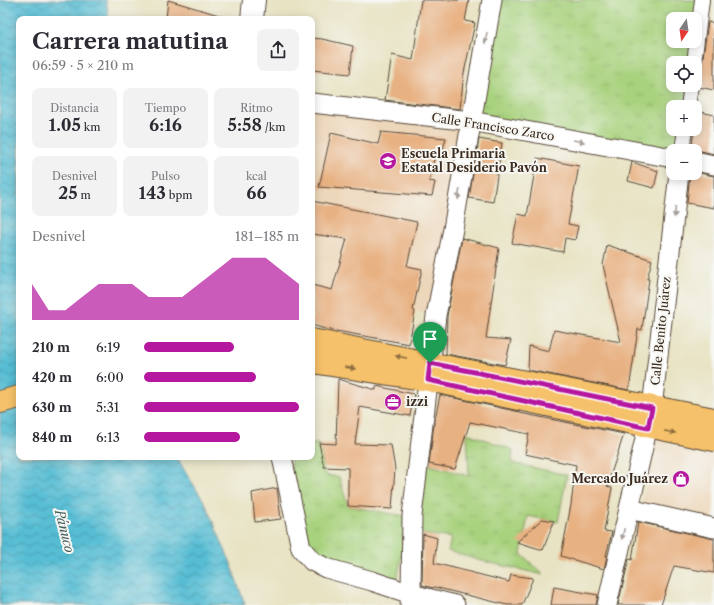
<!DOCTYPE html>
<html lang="es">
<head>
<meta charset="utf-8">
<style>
  :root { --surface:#fff; --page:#f2f2f3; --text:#2b2b33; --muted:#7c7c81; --accent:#b5179e }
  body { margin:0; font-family:"Libre Caslon Text",serif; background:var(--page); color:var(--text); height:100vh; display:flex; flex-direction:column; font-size:15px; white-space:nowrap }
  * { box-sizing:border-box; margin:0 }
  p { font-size:13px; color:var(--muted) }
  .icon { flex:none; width:22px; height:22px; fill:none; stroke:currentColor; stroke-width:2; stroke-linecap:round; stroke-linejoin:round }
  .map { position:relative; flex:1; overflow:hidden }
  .side { position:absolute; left:16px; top:16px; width:299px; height:444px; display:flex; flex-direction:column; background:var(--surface); border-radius:8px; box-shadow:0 2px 10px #0003 }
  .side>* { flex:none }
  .needle { width:26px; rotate:193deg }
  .fabs { position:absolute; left:666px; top:12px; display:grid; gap:8px }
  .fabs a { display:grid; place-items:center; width:36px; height:36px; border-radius:8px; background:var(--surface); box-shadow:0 2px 10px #0003; font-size:20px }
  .pin { position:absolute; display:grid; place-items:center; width:34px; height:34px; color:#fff; margin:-41px -17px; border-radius:50% 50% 50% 0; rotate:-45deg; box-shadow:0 0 4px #0007 }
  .pin .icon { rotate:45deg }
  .round { display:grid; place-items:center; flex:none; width:42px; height:42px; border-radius:8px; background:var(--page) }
  .summary { display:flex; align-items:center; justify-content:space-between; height:68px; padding:0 16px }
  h1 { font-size:22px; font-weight:700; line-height:30px }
  .figures { display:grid; grid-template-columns:repeat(3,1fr); gap:6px; height:68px; padding:4px 16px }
  .figures div { display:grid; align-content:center; border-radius:8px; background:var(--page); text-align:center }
  .figures b { font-size:17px; font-weight:700 }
  .figures small { font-size:11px; font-weight:400 }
  .figures p { font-size:11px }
  .chart { height:112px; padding:8px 16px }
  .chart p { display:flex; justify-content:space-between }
  .chart svg { width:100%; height:72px; margin-top:4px; fill:var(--accent); opacity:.7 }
  ul { padding:0 16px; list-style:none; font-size:13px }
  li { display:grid; grid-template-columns:64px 48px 1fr; align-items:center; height:30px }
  li i { height:10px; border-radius:5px; background:var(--accent) }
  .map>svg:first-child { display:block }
  .built { fill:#edd7ba }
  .grass { fill:url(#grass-tufts); stroke:#727e4e; fill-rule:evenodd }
  .water { fill:url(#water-waves); stroke:#487479 }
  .building { fill:#e8b182 }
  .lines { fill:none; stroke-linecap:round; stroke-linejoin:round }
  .pedestrian-casing { stroke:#554637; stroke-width:16 }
  .minor-casing { stroke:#554637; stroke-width:21 }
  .tertiary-casing { stroke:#554637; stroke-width:24 }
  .primary-casing { stroke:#554637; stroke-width:24 }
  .pedestrian { stroke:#fff; stroke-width:14 }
  .minor { stroke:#fff; stroke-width:19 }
  .tertiary { stroke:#fff; stroke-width:22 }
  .primary { stroke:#f5c16b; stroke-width:22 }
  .oneway { fill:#a79f9a }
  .oneway2 { fill:#8f6e41 }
  .route-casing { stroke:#fff; stroke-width:8 }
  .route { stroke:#b5179e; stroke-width:5 }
  .labels { text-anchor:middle; stroke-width:4; stroke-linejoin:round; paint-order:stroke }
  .street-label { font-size:12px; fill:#3b2a1e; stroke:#f6f6f2 }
  .poi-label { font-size:12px; font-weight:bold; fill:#3b2a1e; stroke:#f6f6f2; text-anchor:start }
  .water-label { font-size:13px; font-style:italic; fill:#445d5e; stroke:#f6f6f2 }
</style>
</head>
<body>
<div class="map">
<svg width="714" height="605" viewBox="0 0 714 605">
  <defs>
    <pattern id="grass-tufts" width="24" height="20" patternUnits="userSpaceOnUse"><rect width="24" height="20" fill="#a8d27d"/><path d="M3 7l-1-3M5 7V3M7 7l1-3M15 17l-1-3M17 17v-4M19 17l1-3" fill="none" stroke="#92b46c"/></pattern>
    <pattern id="water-waves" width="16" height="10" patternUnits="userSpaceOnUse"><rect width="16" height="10" fill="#56bdd4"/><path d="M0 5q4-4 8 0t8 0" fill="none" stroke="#489aab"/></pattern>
  </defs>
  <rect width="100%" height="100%" fill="#f6f6f2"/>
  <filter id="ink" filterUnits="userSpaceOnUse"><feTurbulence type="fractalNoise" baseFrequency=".025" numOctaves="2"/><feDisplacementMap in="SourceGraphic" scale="8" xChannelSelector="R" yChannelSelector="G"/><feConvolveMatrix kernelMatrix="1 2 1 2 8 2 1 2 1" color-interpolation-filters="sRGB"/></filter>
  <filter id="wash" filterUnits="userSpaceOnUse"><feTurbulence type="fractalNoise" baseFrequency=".012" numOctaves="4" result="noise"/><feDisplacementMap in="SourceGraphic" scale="16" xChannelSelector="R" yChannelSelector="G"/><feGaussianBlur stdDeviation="0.9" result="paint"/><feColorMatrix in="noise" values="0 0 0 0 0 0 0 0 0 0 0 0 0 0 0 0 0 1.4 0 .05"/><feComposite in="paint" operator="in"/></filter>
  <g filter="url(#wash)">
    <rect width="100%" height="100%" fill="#e8e3c3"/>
    <path class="built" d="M312 103 471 121 436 316 312 285Z
      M657 437 714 450V524L641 508Z"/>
    <path class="grass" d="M492 0H702L694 63H673V85H691L688 107H673V129H685L682 151 471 121ZM673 19H695V41H673Z
      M467 433 513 450 512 463 567 475 558 522 528 516 521 554 544 575 478 560 448 551 451 538 417 533 426 464 469 476Z
      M319 443 325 475 339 477 348 506 405 516 402 554 396 585 314 556 295 500 290 457H312V444Z"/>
    <path class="water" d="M0 0H106L109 19H19V457H177L183 468 205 503 230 561 245 605H0Z"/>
    <g id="blocks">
      <path class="building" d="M168 0 222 16 221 19H166Z
        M421 0H469L465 21 475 23 464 73 460 109 385 100 392 55 413 60Z
        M708 22 714 23V90L699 87V81L695 78V71L700 68 702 64Z
        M312 38 322 39 353 46 350 74 312 70Z
        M697 111 714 115V154L697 150 691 151Z
        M381 132 446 138 441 156 435 155 429 181 435 182 432 196 319 187 331 133 378 144Z
        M479 139 502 143 493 202 469 198Z
        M537 158 579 166 568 224 578 226 575 240 565 238 563 252 512 243 518 214 527 216Z
        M632 162 658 171 654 188 628 181Z
        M695 172 714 176V208L687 203 690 173Z
        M312 201 417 222 407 266 422 269 413 310 415 311 409 344 325 329 312 325V285L332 290 347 239 312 234Z
        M462 238 499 248 486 338 511 340 505 365 446 354 447 316Z
        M607 245 652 260 647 279H649L642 330 638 329 629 390 528 370 529 346 549 351 554 330 621 342 603 265Z
        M338 379 376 390V386L414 394 410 416 360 407 355 444 391 445 395 469 392 509 348 506V468L324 467 319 443 336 444Z
        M440 395 520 412V413L624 434 607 486 612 488 604 531 612 532 606 556H607L604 569 561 556 571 505 576 465 525 454 529 434 470 422 455 469 429 464 434 424Z
        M277 488 281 519 255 522 252 493Z
        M542 519 554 521 543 550 517 542Z
        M638 522 714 539V573L674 566 661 605H618L629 559 632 560Z
        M423 534 437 538 434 563 509 582 511 575 533 578 522 605H507L434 587 433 588 422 585Z
        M554 587 598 595 596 605H551Z"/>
    </g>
  </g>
  <g filter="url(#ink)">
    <use href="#blocks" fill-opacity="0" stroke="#554637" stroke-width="1"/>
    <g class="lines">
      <g class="pedestrian-casing">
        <path id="pedestrian" d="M694 63 702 0
          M688 107 691 85
          M682 151 685 129"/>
      </g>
      <g class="minor-casing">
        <path id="minor" d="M312 103 471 121 673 158
          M695 161 714 165
          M282 457 301 548 312 561 326 568 372 581 411 594 455 605
          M629 509 714 528
          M410 605 411 594 412 516 436 316 453 229 492 0
          M607 605 652 408 679 173"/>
      </g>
      <g class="tertiary-casing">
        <path id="tertiary" d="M252 19 254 0"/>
      </g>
      <g class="primary-casing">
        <path id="primary" d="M312 340 714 419
          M312 362 428 380 714 440
          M0 402 19 397"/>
      </g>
      <use href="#pedestrian" class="pedestrian"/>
      <use href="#minor" class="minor"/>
      <use href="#tertiary" class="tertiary"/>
      <use href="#primary" class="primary"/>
    </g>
    <defs><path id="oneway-solid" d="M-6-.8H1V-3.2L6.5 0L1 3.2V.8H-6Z"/></defs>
    <g class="oneway">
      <use href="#oneway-solid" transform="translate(486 38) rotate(100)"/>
      <use href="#oneway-solid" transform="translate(579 141) rotate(10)"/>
      <use href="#oneway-solid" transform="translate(459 194) rotate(99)"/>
      <use href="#oneway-solid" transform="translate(675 212) rotate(96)"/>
      <use href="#oneway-solid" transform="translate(623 534) rotate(103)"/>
    </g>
    <g class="oneway2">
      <use href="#oneway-solid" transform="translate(401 357) rotate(-169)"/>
      <use href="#oneway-solid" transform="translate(350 368) rotate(9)"/>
      <use href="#oneway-solid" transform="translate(670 432) rotate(11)"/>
    </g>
  </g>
  <g class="lines" filter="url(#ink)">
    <g class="route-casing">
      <path id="route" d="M430 363 652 408 648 428 428 380Z"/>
    </g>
    <use href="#route" class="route"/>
  </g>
  <defs>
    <g id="school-disc" transform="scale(0.9)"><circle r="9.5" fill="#b5179e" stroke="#f6f6f2"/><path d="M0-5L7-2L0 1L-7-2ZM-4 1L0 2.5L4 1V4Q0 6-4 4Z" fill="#fff"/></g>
    <g id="office-disc" transform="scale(0.9)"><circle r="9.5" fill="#b5179e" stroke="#f6f6f2"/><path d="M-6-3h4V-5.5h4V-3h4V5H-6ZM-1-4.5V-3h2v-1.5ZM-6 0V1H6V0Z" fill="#fff"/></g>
    <g id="shop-disc" transform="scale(0.9)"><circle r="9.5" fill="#b5179e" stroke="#f6f6f2"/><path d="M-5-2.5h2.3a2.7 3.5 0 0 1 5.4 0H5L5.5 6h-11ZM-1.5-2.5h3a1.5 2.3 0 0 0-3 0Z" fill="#fff"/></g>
  </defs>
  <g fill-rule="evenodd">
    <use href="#school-disc" x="388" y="161"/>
    <use href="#office-disc" x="393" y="402"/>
    <use href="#shop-disc" x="681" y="479"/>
  </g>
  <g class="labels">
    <g class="street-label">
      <text transform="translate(493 127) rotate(9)" y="4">Calle Francisco Zarco</text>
      <text transform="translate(661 331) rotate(-84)" y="4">Calle Benito Juárez</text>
    </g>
    <g class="poi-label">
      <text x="401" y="158">Escuela Primaria<tspan x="401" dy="14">Estatal Desiderio Pavón</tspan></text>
      <text x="406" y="406">izzi</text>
      <text x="668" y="483" text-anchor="end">Mercado Juárez</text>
    </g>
    <g class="water-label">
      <text transform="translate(65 531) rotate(76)" y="5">Pánuco</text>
    </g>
  </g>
</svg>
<div class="fabs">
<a><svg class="needle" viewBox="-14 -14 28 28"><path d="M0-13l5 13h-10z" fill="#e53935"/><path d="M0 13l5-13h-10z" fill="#7c7c81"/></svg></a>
<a><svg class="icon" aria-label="locate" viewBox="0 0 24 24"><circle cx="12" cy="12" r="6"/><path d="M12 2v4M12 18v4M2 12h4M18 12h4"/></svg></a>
<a>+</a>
<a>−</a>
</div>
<div class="pin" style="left:430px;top:363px;background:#1e9e55"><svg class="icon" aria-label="arrive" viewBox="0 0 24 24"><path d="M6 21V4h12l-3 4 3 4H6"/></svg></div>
<section class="side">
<div class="summary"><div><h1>Carrera matutina</h1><p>06:59 · 5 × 210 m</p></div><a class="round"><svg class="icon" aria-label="share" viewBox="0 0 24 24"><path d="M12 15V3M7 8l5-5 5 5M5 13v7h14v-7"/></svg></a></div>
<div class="figures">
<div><p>Distancia</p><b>1.05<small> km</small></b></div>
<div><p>Tiempo</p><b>6:16</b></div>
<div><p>Ritmo</p><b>5:58<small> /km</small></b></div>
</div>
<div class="figures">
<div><p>Desnivel</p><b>25<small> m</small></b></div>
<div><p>Pulso</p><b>143<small> bpm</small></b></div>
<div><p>kcal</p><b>66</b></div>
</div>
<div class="chart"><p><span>Desnivel</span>181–185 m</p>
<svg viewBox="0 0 160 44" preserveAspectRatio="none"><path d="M0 44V22L10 38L20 38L30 30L40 22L50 22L60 22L70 30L80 30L90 30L100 22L110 14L120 6L130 6L140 6L150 14L160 22V44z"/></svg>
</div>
<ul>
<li><b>210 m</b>6:19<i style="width:58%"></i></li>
<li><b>420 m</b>6:00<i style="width:72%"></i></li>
<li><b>630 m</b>5:31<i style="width:100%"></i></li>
<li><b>840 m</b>6:13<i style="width:62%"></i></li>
</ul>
</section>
</div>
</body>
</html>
